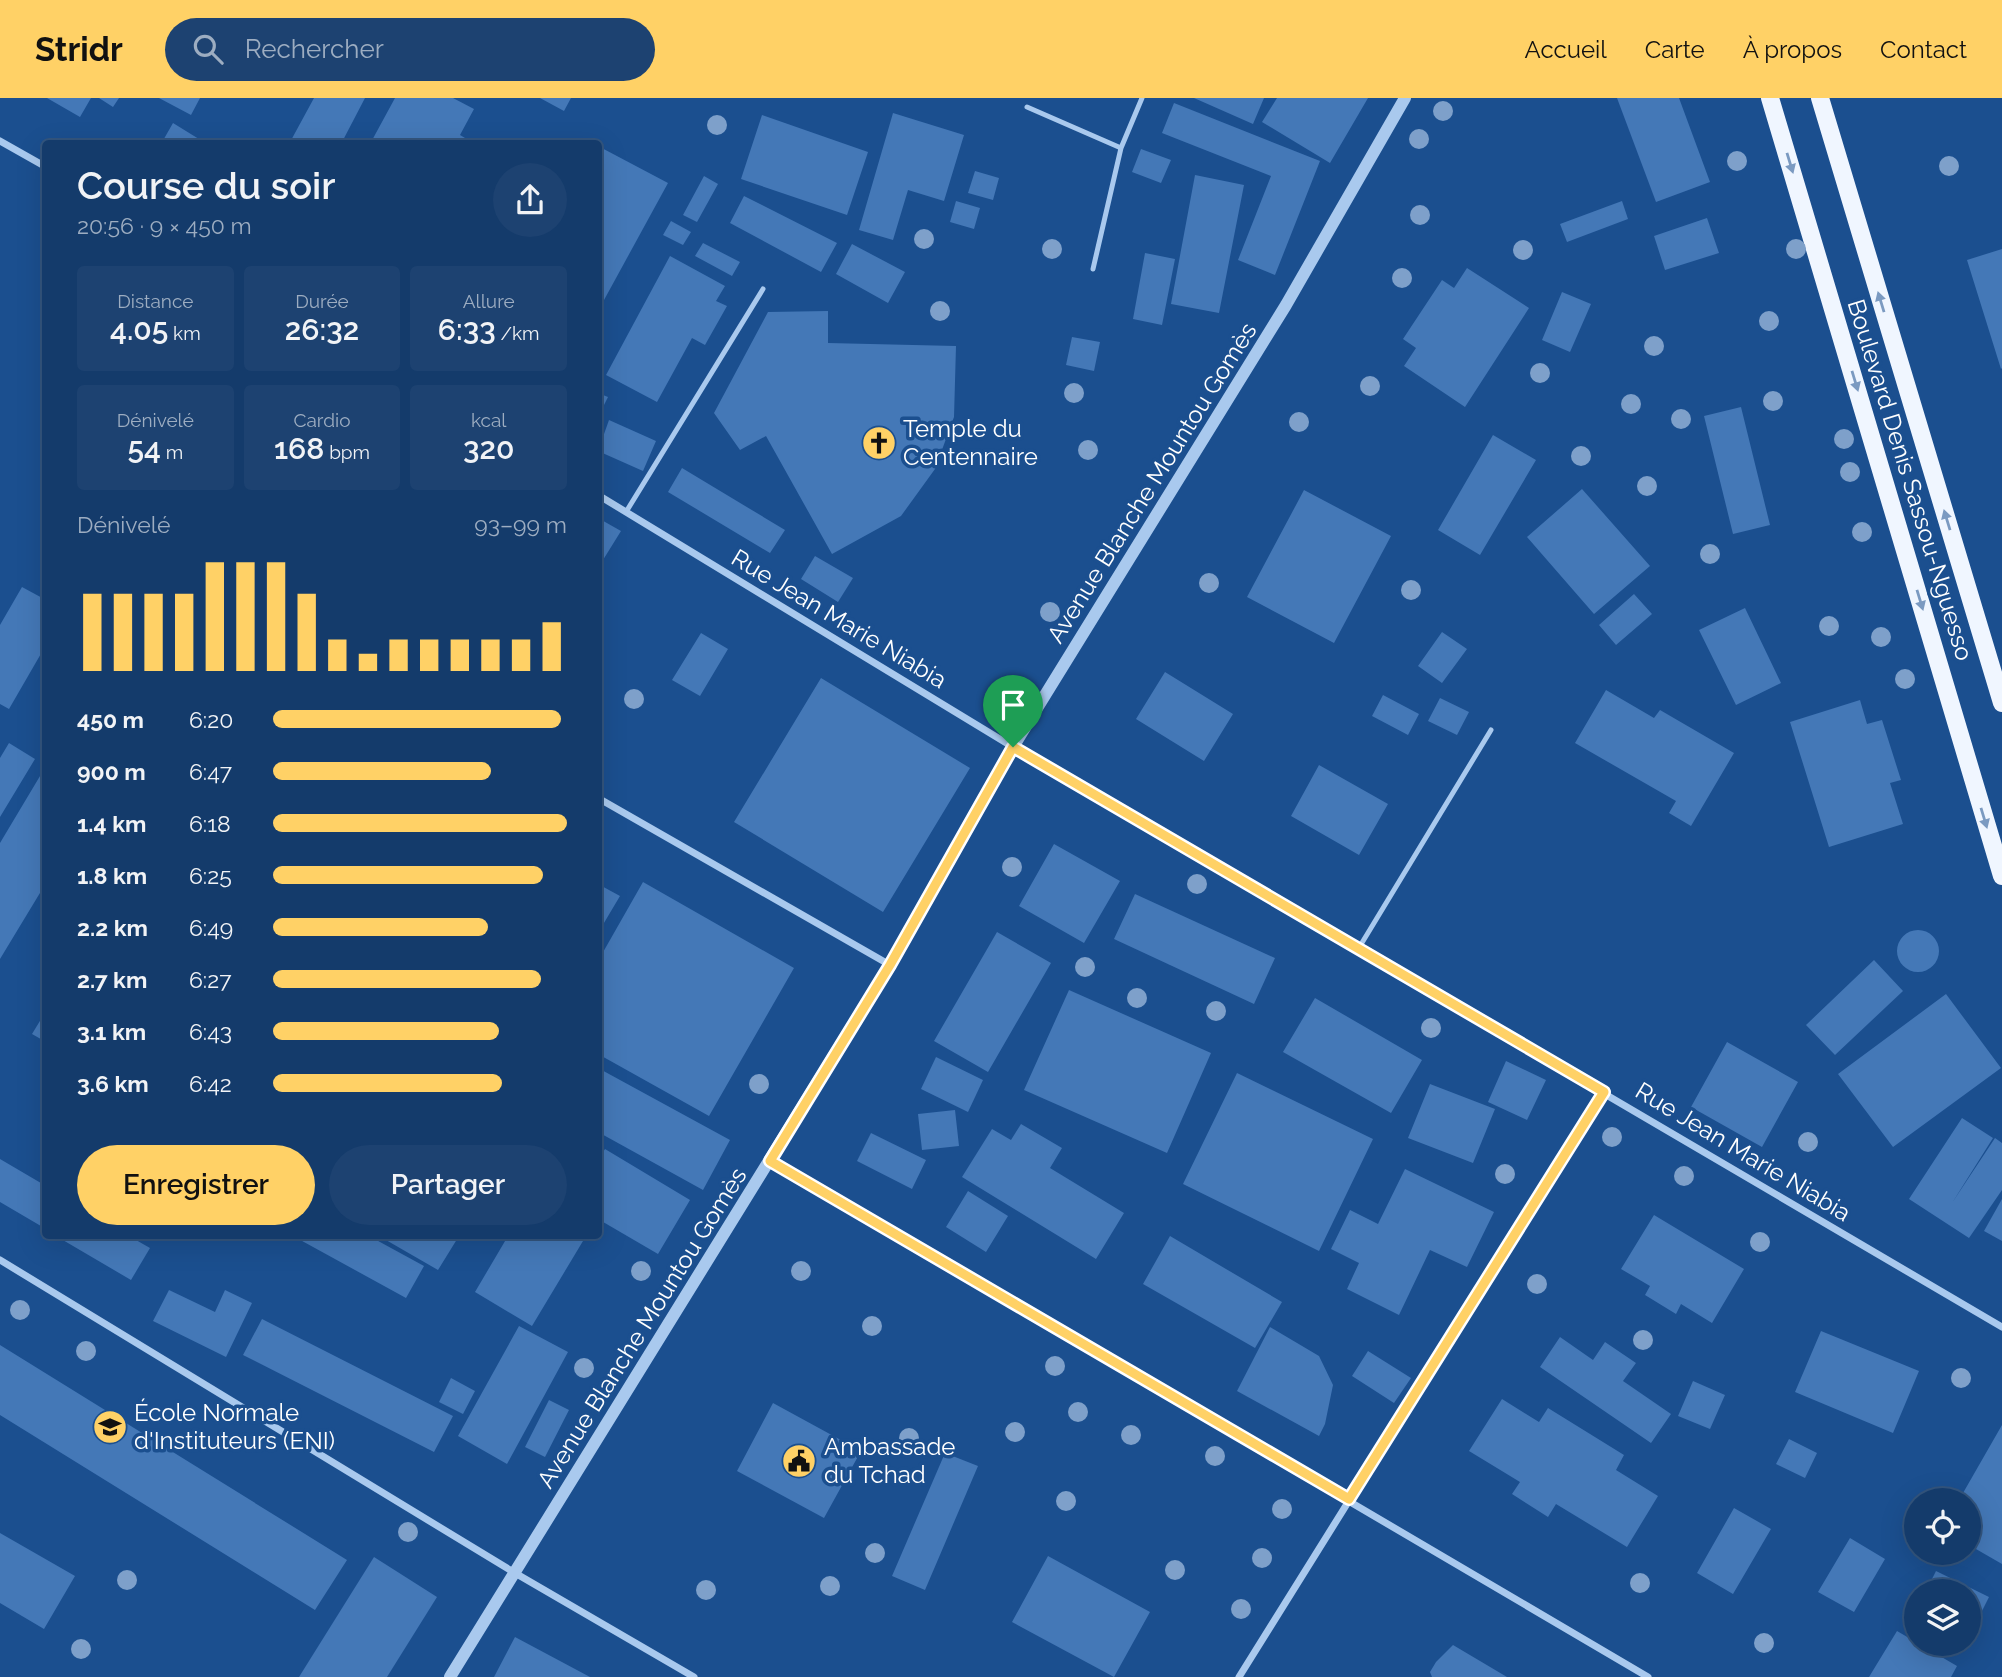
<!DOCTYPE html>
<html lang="fr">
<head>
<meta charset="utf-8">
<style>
  :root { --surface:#143b6b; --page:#1d4271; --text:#f1f3f6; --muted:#9dadc1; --line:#33557e; --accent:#ffd166 }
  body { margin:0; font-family:Raleway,sans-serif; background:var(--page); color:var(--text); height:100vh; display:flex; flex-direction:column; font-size:26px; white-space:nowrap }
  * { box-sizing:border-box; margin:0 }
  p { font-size:23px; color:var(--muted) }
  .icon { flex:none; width:38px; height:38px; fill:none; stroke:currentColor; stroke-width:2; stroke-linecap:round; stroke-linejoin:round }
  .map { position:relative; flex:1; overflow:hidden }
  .panel { position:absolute; left:42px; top:42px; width:560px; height:1099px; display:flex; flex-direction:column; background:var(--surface); border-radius:7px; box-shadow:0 7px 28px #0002,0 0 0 2px var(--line) }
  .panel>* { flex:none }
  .controls { position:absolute; left:1904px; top:1390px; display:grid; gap:14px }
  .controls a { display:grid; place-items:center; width:77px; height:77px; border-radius:50%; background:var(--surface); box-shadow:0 7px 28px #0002,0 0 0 2px var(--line); font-size:35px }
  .pin { position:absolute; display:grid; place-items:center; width:60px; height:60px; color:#fff; margin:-72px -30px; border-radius:50% 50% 50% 0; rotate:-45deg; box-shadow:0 0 7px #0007 }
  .pin .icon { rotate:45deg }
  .round { display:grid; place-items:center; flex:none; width:74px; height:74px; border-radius:37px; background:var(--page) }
  .overview { display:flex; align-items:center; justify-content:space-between; height:119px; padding:0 35px }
  h1 { font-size:38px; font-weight:600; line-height:52px }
  .stats { display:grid; grid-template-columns:repeat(3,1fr); gap:10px; height:119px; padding:7px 35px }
  .stats div { display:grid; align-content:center; border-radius:7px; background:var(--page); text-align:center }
  .stats b { font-size:30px; font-weight:600 }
  .stats small { font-size:19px; font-weight:400 }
  .stats p { font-size:19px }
  .chart { height:196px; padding:14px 35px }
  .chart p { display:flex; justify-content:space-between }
  .chart svg { width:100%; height:126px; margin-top:7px; stroke:var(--accent); stroke-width:6 }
  .action { display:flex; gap:14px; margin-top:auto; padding:14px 35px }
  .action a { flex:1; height:80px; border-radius:42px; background:var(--accent); color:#111; font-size:28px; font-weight:600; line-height:80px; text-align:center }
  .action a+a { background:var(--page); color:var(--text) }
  ul { padding:0 35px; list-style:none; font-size:23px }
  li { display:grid; grid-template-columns:112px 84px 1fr; align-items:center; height:52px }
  li i { height:18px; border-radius:9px; background:var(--accent) }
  header { display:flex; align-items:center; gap:42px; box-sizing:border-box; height:98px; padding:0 35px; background:var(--accent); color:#111 }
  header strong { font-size:33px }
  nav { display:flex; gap:38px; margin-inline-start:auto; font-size:24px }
  .search { width:490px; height:63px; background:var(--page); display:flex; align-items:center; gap:18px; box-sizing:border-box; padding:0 24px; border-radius:38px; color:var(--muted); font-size:26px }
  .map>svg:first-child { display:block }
  .building { fill:#4478b7 }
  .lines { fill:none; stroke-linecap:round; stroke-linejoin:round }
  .service { stroke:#a9c9ee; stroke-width:5 }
  .minor { stroke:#a9c9ee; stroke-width:7 }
  .tertiary { stroke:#a9c9ee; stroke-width:12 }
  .primary { stroke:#f0f6ff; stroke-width:18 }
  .tree { fill:#7ea0ca }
  .oneway { fill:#7b9ac1 }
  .route-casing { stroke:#fff; stroke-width:14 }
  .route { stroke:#ffd166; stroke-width:9 }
  .labels { text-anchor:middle; stroke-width:7; stroke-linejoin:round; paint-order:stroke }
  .poi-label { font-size:24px; fill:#fff; stroke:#1b4f8f; text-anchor:start }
  .street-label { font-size:24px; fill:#fff; stroke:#1b4f8f }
</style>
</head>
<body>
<header>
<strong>Stridr</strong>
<div class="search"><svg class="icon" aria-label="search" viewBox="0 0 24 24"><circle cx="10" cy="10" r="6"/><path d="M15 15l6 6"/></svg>Rechercher</div>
<nav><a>Accueil</a><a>Carte</a><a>À propos</a><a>Contact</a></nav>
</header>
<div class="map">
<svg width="2002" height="1579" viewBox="0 0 2002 1579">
  <rect width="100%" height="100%" fill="#1b4f8f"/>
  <path class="building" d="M47 0H91L80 19Z
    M99 0H119L113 9Z
    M159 0H200L191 17Z
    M314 0H365L341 46H289Z
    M395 0H453L474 11 460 37 475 46H370Z
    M540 0H571L564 13Z
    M1194 0H1264L1253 26Z
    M1277 0H1368L1330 65 1262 24Z
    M1617 0H1679L1710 84 1656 104Z
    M1174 5 1320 63 1275 177 1238 162 1271 78 1162 35Z
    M893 15 964 37 944 103 908 92 893 142 859 132Z
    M762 17 868 54 847 117 741 81Z
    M173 25 207 46H161Z
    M598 48 668 85 598 213V99L603 90 598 87Z
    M1141 51 1171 62 1161 85 1132 74Z
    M975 73 999 80 993 102 968 95Z
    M1195 77 1244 87 1219 215 1171 206Z
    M704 78 718 86 697 124 683 117Z
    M744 98 837 145 821 174 730 125Z
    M956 103 980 110 974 131 950 124Z
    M1622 103 1628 121 1567 144 1560 126Z
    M1707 120 1719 155 1665 172 1654 138Z
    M671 123 691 134 683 147 663 137Z
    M703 145 740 164 732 178 695 158Z
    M852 146 905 174 888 205 836 176Z
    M2002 151V270L2001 271 1967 162Z
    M1145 155 1175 161 1162 227 1133 221Z
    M670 158 725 188 716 203 727 208 705 247 692 240 657 304 606 277Z
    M1467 170 1529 210 1465 309 1404 268 1416 250 1403 241 1442 182 1454 190Z
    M1562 194 1591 206 1570 254 1542 242Z
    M828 213V245L956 248 954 319 935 371 901 418 832 456 766 338 740 352 714 315 768 214Z
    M1072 239 1100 244 1094 273 1066 267Z
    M598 295 608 299 598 319Z
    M1741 309 1770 427 1733 436 1704 318Z
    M609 322 656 343 643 373 598 353Z
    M1493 337 1536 362 1480 457 1438 432Z
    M682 370 785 432 770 455 668 394Z
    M1582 391 1650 468 1594 516 1527 439Z
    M1304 392 1391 438 1334 545 1247 499Z
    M598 420 621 433 598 470Z
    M815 458 853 480 838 504 801 481Z
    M22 489 46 502V547L9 611 0 606V527Z
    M1634 496 1652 516 1616 547 1599 527Z
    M1745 510 1781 585 1736 607 1699 532Z
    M1442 534 1467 551 1442 585 1418 568Z
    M701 535 728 551 700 598 672 582Z
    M1165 574 1233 616 1204 663 1136 621Z
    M821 580 970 670 883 814 734 724Z
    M1606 592 1654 620 1660 612 1734 655 1691 728 1669 715 1676 703 1575 645Z
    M1383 597 1419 616 1408 637 1372 618Z
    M1440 600 1469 614 1457 637 1428 623Z
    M1860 602 1867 626 1882 622 1901 682 1890 685 1903 726 1829 749 1790 624Z
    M9 645 35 661 0 719V660Z
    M1319 667 1388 706 1359 757 1291 718Z
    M46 668V785L0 861V745Z
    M1054 746 1120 783 1084 845 1019 808Z
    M643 784 794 870 709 1018 598 956V863Z
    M598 786 620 798 598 835Z
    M1135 796 1275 860 1254 906 1114 841Z
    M1897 853a21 21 0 1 1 42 0a21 21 0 1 1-42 0Z
    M997 834 1051 865 988 974 934 943Z
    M1874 862 1903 893 1835 957 1806 927Z
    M1069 892 1211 955 1167 1055 1024 992Z
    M1946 896 2001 970 1893 1049 1838 976Z
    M1315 900 1422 962 1391 1015 1283 954Z
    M46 913V944L32 936Z
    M1727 944 1798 984 1762 1049 1691 1009Z
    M936 959 983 982 968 1014 921 991Z
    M1506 963 1546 982 1527 1022 1488 1004Z
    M598 970 730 1042 703 1092 598 1034Z
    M1237 975 1373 1041 1319 1153 1183 1086Z
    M1430 986 1495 1011 1473 1065 1408 1040Z
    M955 1012 959 1048 922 1052 918 1016Z
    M1962 1020 1993 1040 1952 1105 1995 1040 2002 1045V1092L1969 1140 1909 1101Z
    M1021 1026 1062 1050 1050 1070 1124 1115 1096 1161 962 1079 992 1031 1011 1042Z
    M871 1035 926 1062 912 1091 857 1063Z
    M605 1051 690 1102 658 1156 598 1121V1062Z
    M0 1061 46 1088V1131L0 1104Z
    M1405 1071 1494 1114 1467 1169 1430 1152 1399 1217 1347 1191 1359 1165 1331 1151 1350 1112 1378 1126Z
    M968 1093 1008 1118 986 1154 946 1129Z
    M2002 1101V1143L1984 1133Z
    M1654 1117 1744 1171 1712 1225 1681 1206 1676 1216 1645 1197 1650 1188 1621 1171Z
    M56 1138H129L150 1150 131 1182Z
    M293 1138H369L424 1168 406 1200Z
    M379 1138H459L438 1172Z
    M508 1138H586L532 1228 475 1194Z
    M1170 1138 1282 1204 1255 1250 1143 1186Z
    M169 1192 215 1214 225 1192 252 1205 226 1259 153 1223Z
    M262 1221 453 1318 434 1354 243 1257Z
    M519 1228 568 1254 507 1366 458 1338Z
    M1270 1229 1319 1258 1333 1287 1325 1326 1319 1338 1237 1293Z
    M1821 1233 1919 1273 1893 1335 1795 1294Z
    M1560 1239 1593 1262 1605 1244 1636 1265 1623 1283 1671 1316 1651 1345 1540 1269Z
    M0 1247 347 1462 315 1512 0 1317Z
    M1368 1253 1411 1280 1394 1305 1352 1278Z
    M451 1280 475 1293 463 1316 439 1304Z
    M1693 1283 1725 1297 1710 1331 1678 1318Z
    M1502 1301 1539 1324 1548 1310 1624 1357 1616 1372 1658 1398 1627 1449 1556 1406 1548 1419 1512 1396 1520 1384 1469 1353Z
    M549 1302 569 1312 545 1359 525 1349Z
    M773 1305 861 1353 824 1420 737 1373Z
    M2002 1327V1466L1969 1447V1402H1959Z
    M1789 1341 1817 1355 1805 1380 1776 1366Z
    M945 1355 978 1368 925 1492 892 1478Z
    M1734 1410 1771 1431 1733 1496 1697 1475Z
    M0 1435 75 1478 44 1531 0 1505Z
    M1850 1440 1885 1461 1854 1514 1818 1494Z
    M1048 1458 1150 1514 1114 1579 1012 1524Z
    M374 1459 437 1499 387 1579H299Z
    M1936 1473 1989 1499 1975 1527 1969 1524V1493H1926Z
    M1897 1533 1957 1568 1951 1579H1869Z
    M515 1539 590 1579H494Z
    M1453 1547 1507 1579H1432L1430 1574 1436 1564Z"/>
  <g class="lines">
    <path class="service" d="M1027 9 1121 50
      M1093 171 1121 50 1142 0
      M626 414 763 191
      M1357 853 1491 632"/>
    <path class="minor" d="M0 43 46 69
      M598 397 1013 649 2002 1229
      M598 700 890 867
      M770 1063 1648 1579
      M0 1162 515 1475 694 1579
      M1239 1579 1604 994"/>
    <path class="tertiary" d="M450 1579 890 867 1013 649 1286 207 1405 0"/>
    <path class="primary" d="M1770 0 2002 778
      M1820 0 2002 605"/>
  </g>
  <g class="tree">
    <circle cx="1443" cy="13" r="10"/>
    <circle cx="717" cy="27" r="10"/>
    <circle cx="1419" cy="41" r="10"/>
    <circle cx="1737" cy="63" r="10"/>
    <circle cx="1949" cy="68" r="10"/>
    <circle cx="1420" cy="117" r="10"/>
    <circle cx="924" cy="141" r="10"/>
    <circle cx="1052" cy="151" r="10"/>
    <circle cx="1796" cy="151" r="10"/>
    <circle cx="1523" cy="152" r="10"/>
    <circle cx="1402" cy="180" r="10"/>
    <circle cx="940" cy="213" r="10"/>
    <circle cx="1769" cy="223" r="10"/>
    <circle cx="1654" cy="248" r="10"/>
    <circle cx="1540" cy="275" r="10"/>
    <circle cx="1370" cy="288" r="10"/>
    <circle cx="1074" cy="295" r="10"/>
    <circle cx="1773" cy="303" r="10"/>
    <circle cx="1631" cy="306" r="10"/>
    <circle cx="1681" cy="321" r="10"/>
    <circle cx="1299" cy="324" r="10"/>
    <circle cx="1844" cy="341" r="10"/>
    <circle cx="1088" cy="352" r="10"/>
    <circle cx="1581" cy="358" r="10"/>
    <circle cx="1850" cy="374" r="10"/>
    <circle cx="1647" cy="388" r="10"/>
    <circle cx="1862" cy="434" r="10"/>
    <circle cx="1710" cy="456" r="10"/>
    <circle cx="1209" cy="485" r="10"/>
    <circle cx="1411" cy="492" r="10"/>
    <circle cx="1050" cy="514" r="10"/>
    <circle cx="1829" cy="528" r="10"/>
    <circle cx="1881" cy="539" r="10"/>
    <circle cx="1905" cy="581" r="10"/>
    <circle cx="634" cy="601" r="10"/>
    <circle cx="1012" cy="769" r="10"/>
    <circle cx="1197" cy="786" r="10"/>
    <circle cx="1085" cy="869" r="10"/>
    <circle cx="1137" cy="900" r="10"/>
    <circle cx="1216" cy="913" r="10"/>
    <circle cx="1431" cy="930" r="10"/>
    <circle cx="759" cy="986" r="10"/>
    <circle cx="1612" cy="1039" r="10"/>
    <circle cx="1808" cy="1044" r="10"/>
    <circle cx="1505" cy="1076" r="10"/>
    <circle cx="1684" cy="1078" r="10"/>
    <circle cx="1760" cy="1144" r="10"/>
    <circle cx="641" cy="1173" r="10"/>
    <circle cx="801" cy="1173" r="10"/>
    <circle cx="1537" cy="1186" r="10"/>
    <circle cx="20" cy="1212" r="10"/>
    <circle cx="872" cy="1228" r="10"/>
    <circle cx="1643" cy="1242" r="10"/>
    <circle cx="86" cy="1253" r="10"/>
    <circle cx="1055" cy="1268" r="10"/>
    <circle cx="584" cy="1270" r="10"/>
    <circle cx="1961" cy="1280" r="10"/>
    <circle cx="1078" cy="1314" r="10"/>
    <circle cx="1015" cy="1334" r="10"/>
    <circle cx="1131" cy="1337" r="10"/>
    <circle cx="909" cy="1340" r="10"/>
    <circle cx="1215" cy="1358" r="10"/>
    <circle cx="1066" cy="1403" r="10"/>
    <circle cx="1282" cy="1411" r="10"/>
    <circle cx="408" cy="1434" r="10"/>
    <circle cx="875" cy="1455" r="10"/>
    <circle cx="1262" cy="1460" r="10"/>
    <circle cx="1175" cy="1472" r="10"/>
    <circle cx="127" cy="1482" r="10"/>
    <circle cx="1640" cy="1485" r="10"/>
    <circle cx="830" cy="1488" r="10"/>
    <circle cx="706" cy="1492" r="10"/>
    <circle cx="1241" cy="1511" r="10"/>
    <circle cx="1764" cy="1545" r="10"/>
    <circle cx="81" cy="1551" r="10"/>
  </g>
  <defs><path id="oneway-solid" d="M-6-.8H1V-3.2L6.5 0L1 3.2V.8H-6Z" transform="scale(1.75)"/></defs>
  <g class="oneway">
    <use href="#oneway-solid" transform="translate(1790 65) rotate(73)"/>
    <use href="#oneway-solid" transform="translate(1881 204) rotate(-107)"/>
    <use href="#oneway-solid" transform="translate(1855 283) rotate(73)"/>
    <use href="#oneway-solid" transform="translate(1947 422) rotate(-107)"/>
    <use href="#oneway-solid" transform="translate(1920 502) rotate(73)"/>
    <use href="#oneway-solid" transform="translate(1984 720) rotate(73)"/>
  </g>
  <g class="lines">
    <g class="route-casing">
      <path id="route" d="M1013 649 1604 994 1349 1401 770 1063 890 867Z"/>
    </g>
    <use href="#route" class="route"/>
  </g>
  <defs>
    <g id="church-disc" transform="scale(1.75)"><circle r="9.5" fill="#ffd166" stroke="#1b4f8f"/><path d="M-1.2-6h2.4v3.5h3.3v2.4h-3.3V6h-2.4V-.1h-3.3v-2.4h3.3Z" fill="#111"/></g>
    <g id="school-disc" transform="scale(1.75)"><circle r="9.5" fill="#ffd166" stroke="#1b4f8f"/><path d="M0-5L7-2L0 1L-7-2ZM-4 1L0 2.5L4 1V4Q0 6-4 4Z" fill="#111"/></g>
    <g id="civic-disc" transform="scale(1.75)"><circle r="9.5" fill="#ffd166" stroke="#1b4f8f"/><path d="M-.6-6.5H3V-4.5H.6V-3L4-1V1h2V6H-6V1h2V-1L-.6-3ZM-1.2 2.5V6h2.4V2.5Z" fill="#111"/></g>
  </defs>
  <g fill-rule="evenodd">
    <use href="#church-disc" x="879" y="345"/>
    <use href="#school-disc" x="110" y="1329"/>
    <use href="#civic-disc" x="799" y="1363"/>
  </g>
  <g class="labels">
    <g class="poi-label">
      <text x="903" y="339">Temple du<tspan x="903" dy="28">Centennaire</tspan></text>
      <text x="134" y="1323">École Normale<tspan x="134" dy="28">d'Instituteurs (ENI)</tspan></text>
      <text x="824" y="1357">Ambassade<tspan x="824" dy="28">du Tchad</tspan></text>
    </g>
    <g class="street-label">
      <text transform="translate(1910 382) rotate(73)" y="8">Boulevard Denis Sassou-Nguesso</text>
      <text transform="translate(1152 385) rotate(-58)" y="8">Avenue Blanche Mountou Gomès</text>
      <text transform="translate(839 521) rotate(31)" y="8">Rue Jean Marie Niabia</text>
      <text transform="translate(1743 1054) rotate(31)" y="8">Rue Jean Marie Niabia</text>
      <text transform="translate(642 1230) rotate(-58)" y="8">Avenue Blanche Mountou Gomès</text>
    </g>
  </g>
</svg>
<div class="controls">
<a><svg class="icon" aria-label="locate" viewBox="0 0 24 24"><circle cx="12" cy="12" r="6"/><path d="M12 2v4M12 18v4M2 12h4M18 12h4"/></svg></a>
<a><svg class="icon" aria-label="layers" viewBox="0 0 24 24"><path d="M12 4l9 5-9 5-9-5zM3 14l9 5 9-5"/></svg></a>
</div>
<div class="pin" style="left:1013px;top:649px;background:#1e9e55"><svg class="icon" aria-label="arrive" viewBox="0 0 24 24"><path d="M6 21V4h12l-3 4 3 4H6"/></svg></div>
<section class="panel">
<div class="overview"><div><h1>Course du soir</h1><p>20:56 · 9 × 450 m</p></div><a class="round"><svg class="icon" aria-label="share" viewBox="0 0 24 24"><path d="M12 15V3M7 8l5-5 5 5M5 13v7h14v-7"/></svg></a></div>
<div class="stats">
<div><p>Distance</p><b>4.05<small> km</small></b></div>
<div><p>Durée</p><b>26:32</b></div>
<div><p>Allure</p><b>6:33<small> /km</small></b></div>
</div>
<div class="stats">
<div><p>Dénivelé</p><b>54<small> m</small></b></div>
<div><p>Cardio</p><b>168<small> bpm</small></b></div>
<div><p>kcal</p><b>320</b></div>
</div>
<div class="chart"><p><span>Dénivelé</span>93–99 m</p>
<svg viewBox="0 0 160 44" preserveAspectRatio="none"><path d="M5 44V17M15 44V17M25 44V17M35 44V17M45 44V6M55 44V6M65 44V6M75 44V17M85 44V33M95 44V38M105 44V33M115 44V33M125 44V33M135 44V33M145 44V33M155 44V27"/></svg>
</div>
<ul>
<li><b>450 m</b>6:20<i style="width:98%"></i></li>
<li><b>900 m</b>6:47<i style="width:74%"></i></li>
<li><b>1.4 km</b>6:18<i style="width:100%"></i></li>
<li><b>1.8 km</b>6:25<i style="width:92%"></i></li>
<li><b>2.2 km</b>6:49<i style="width:73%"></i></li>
<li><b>2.7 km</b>6:27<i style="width:91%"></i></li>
<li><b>3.1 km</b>6:43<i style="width:77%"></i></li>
<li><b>3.6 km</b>6:42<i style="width:78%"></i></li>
</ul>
<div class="action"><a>Enregistrer</a><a>Partager</a></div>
</section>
</div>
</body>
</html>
